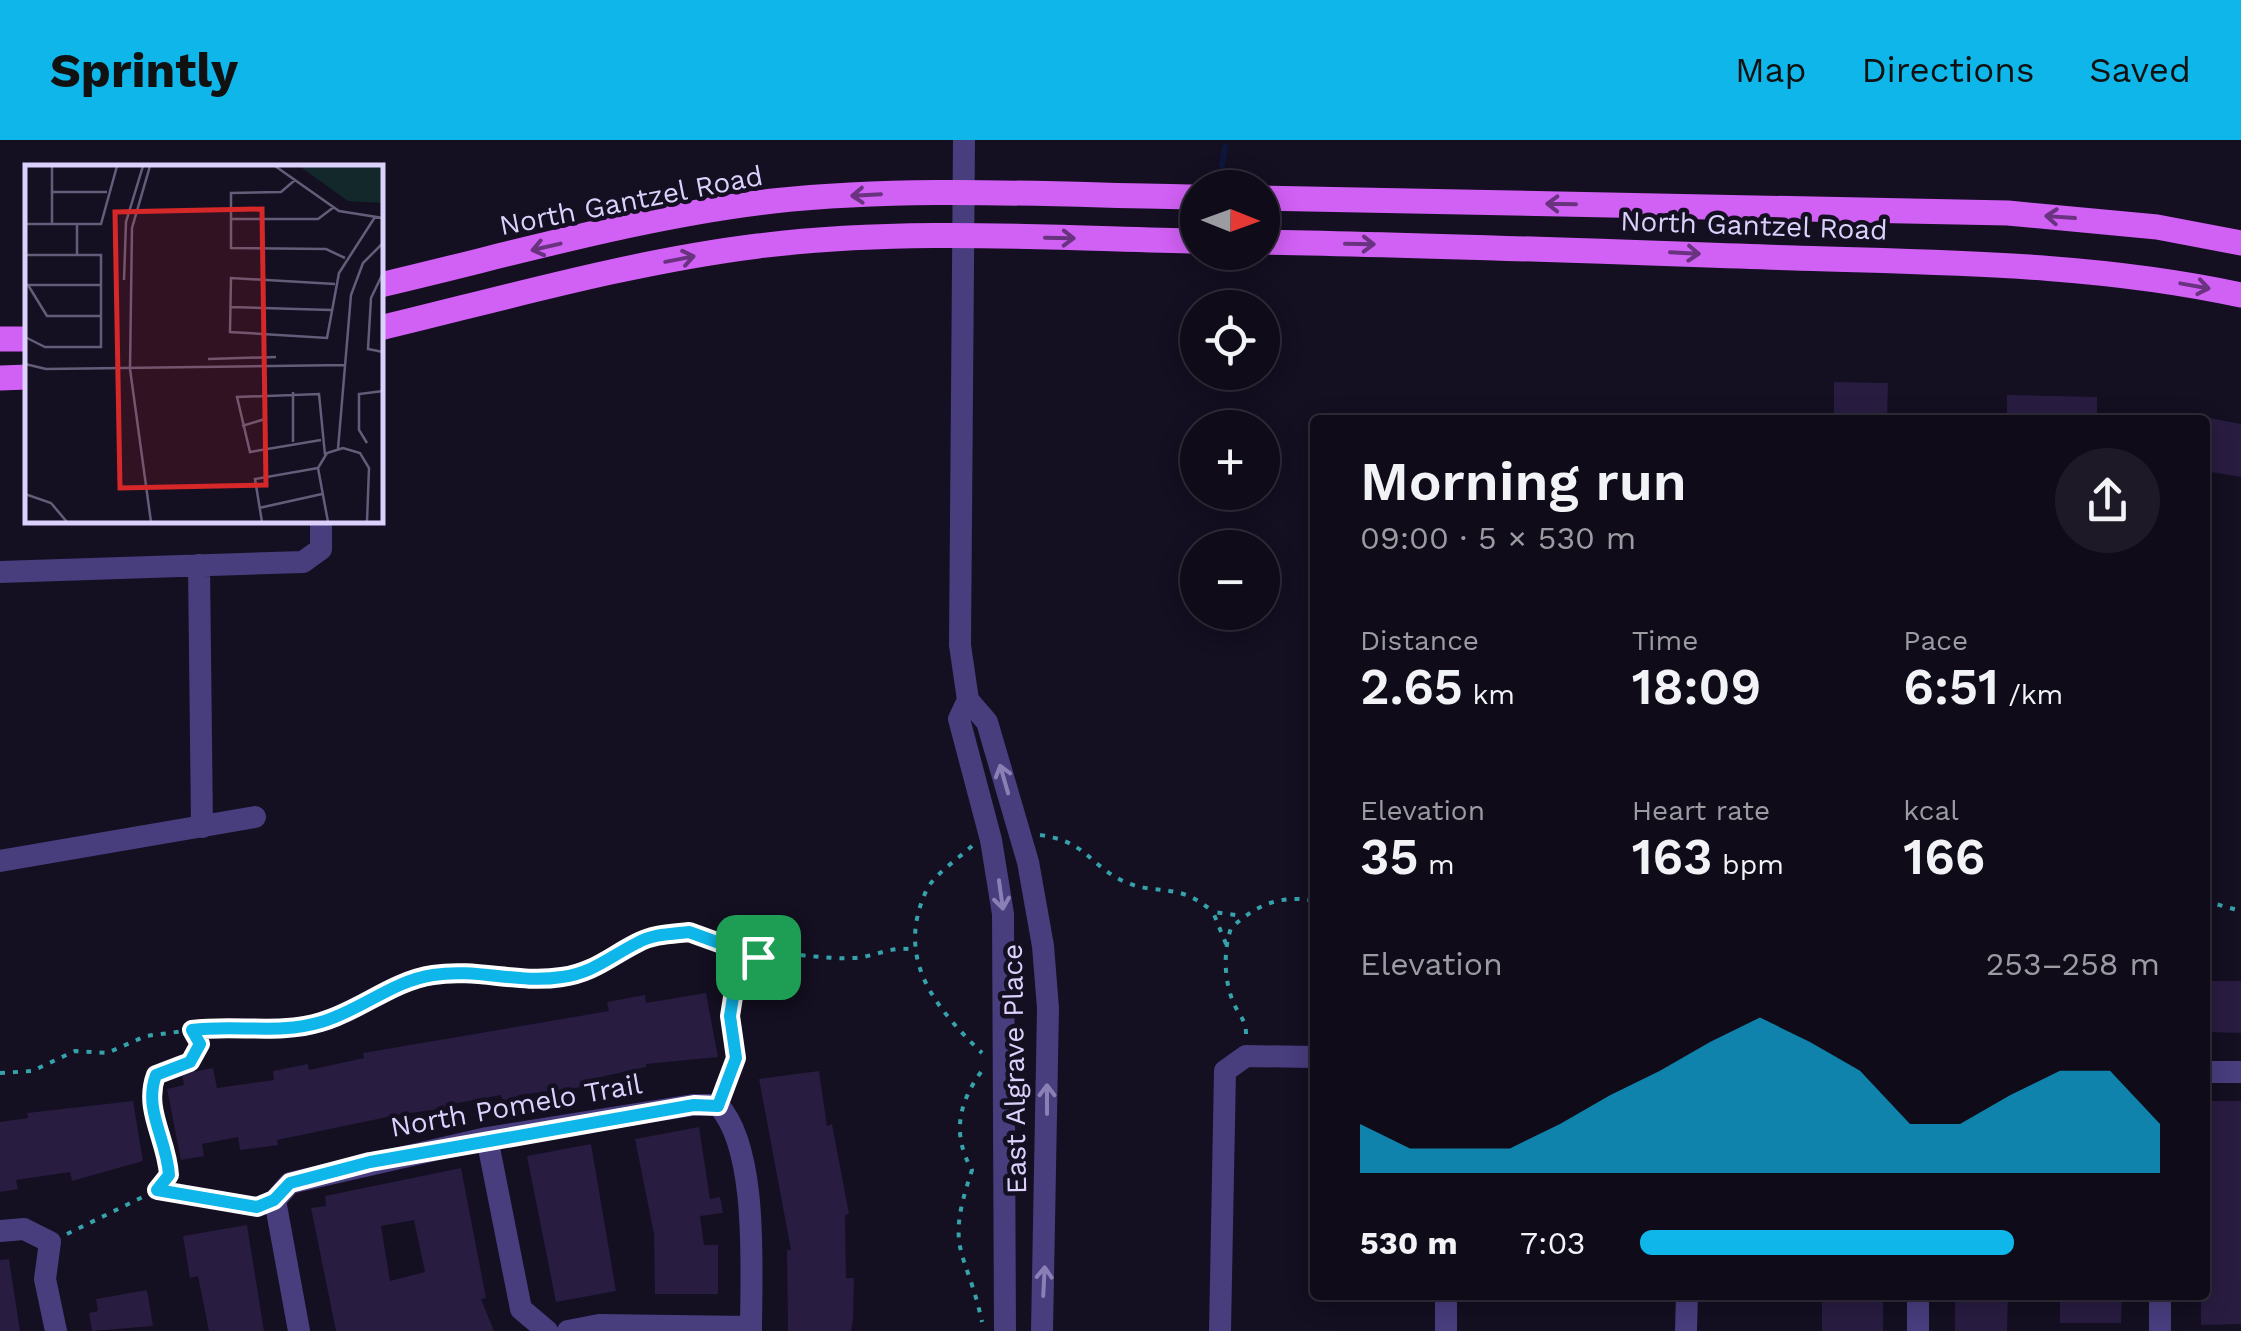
<!DOCTYPE html>
<html lang="en">
<head>
<meta charset="utf-8">
<style>
  :root { --surface:#0f0b19; --page:#1d1926; --text:#f1f3f6; --muted:#9b9ba2; --line:#2f2b38; --accent:#0fb6ea }
  body { margin:0; font-family:"Work Sans",sans-serif; background:var(--page); color:var(--text); height:100vh; display:flex; flex-direction:column; font-size:38px; white-space:nowrap }
  * { box-sizing:border-box; margin:0 }
  p { font-size:32px; color:var(--muted) }
  .icon { flex:none; width:55px; height:55px; fill:none; stroke:currentColor; stroke-width:2; stroke-linecap:round; stroke-linejoin:round }
  .map { position:relative; flex:1; overflow:hidden }
  .side { position:absolute; left:1310px; top:275px; width:900px; height:885px; display:flex; flex-direction:column; background:var(--surface); border-radius:10px; box-shadow:0 5px 25px #0003,0 0 0 2px var(--line) }
  .side>* { flex:none }
  .needle { width:65px; rotate:91deg }
  .tools { position:absolute; left:1180px; top:30px; display:grid; gap:20px }
  .tools a { display:grid; place-items:center; width:100px; height:100px; border-radius:50%; background:var(--surface); box-shadow:0 5px 25px #0003,0 0 0 2px var(--line); font-size:50px }
  .pin { position:absolute; display:grid; place-items:center; width:85px; height:85px; color:#fff; margin:-42px; border-radius:20px; box-shadow:0 5px 15px #0006 }
  .round { display:grid; place-items:center; flex:none; width:105px; height:105px; border-radius:52px; background:var(--page) }
  .summary { display:flex; align-items:center; justify-content:space-between; height:170px; padding:0 50px }
  h1 { font-size:55px; font-weight:600; line-height:75px }
  .metrics { display:grid; grid-template-columns:repeat(3,1fr); gap:15px; height:170px; padding:10px 50px }
  .metrics div { display:grid; align-content:center }
  .metrics b { font-size:50px; font-weight:600 }
  .metrics small { font-size:28px; font-weight:400 }
  .metrics p { font-size:28px }
  .chart { height:280px; padding:20px 50px }
  .chart p { display:flex; justify-content:space-between }
  .chart svg { width:100%; height:180px; margin-top:10px; fill:var(--accent); opacity:.7 }
  ul { padding:0 50px; list-style:none; font-size:32px }
  li { display:grid; grid-template-columns:160px 120px 1fr; align-items:center; height:75px }
  li i { height:25px; border-radius:12px; background:var(--accent) }
  header { display:flex; align-items:center; gap:60px; box-sizing:border-box; height:140px; padding:0 50px; background:var(--accent); color:#111 }
  header strong { font-size:48px }
  nav { display:flex; gap:55px; margin-inline-start:auto; font-size:35px }
  .map>svg:first-child { display:block }
  .lines { fill:none; stroke-linecap:round; stroke-linejoin:round }
  .stream { stroke:#0d173c; stroke-width:6 }
  .building { fill:#281c40; fill-rule:evenodd }
  .path { stroke:#36a2ab; stroke-width:4; stroke-dasharray:5 8; stroke-linecap:butt }
  .minor { stroke:#483d7d; stroke-width:22 }
  .major { stroke:#d160f5; stroke-width:25 }
  .oneway { stroke:#693380 }
  .oneway2 { stroke:#8b80b6 }
  .route-casing { stroke:#fff; stroke-width:20 }
  .route { stroke:#0fb6ea; stroke-width:12 }
  .labels { text-anchor:middle; stroke-width:9; stroke-linejoin:round; paint-order:stroke }
  .street-label { font-size:28px; fill:#dcd1fc; stroke:#140f21 }
  .inset-road { fill:none; stroke:#645d79; stroke-width:2.5 }
  .view { fill:#d62828; fill-opacity:0.15; stroke:#d62828; stroke-width:5 }
  .inset-edge { fill:none; stroke:#dcd1fc; stroke-width:5 }
</style>
</head>
<body>
<header>
<strong>Sprintly</strong>
<nav><a>Map</a><a>Directions</a><a>Saved</a></nav>
</header>
<div class="map">
<svg width="2241" height="1191" viewBox="0 0 2241 1191">
  <rect width="100%" height="100%" fill="#140f21"/>
  <g class="lines">
    <path class="stream" d="M1222 25 1225 7"/>
  </g>
  <path class="building" d="M1834 242 1888 243 1887 280H1834Z
    M2007 255 2097 257V280H2007Z
    M2205 277 2241 284V337L2205 331Z
    M2207 841H2241V893L2207 892Z
    M706 853 718 917 646 924V927L596 938 598 945 518 955 519 962 503 965 501 955 452 964 454 974 439 977 438 969 397 975 277 1000 278 1005 240 1010 238 997 202 1004 204 1016 181 1020 167 949 184 945 182 934 213 928 217 948 274 940 273 931 308 924 309 930 364 918 363 913 609 871 607 862 645 855 646 863Z
    M819 931 827 986 832 984 849 1074 845 1075 846 1138H854L853 1180 851 1191H788L787 1110H791L759 939Z
    M133 961 143 1021 72 1041 70 1032 16 1040 18 1049 0 1052V982L28 978 27 973Z
    M2205 961H2241V1184L2201 1185V1155H2205Z
    M699 987 710 1059 720 1057 723 1073 700 1076 704 1105H718V1154H655L654 1094 635 999Z
    M591 1004 616 1151 556 1162 527 1016Z
    M461 1028 486 1158 481 1159 494 1191H336L311 1068 326 1066 325 1056ZM414 1080 425 1132 390 1141 381 1086Z
    M247 1085 264 1191H209L198 1136 190 1138 183 1096Z
    M9 1119 20 1191H0V1120Z
    M147 1150 153 1186 92 1191 89 1173 98 1171 96 1159Z
    M1822 1155H1883V1191H1822Z
    M1955 1155H2008L2007 1191H1955Z
    M2060 1155H2122L2121 1183H2060Z"/>
  <g class="lines">
    <path class="path" d="M1040 695C1084 701 1088 722 1119 739 1154 758 1176 739 1213 772
      M972 706C959 718 935 734 927 749 894 819 935 867 982 913
      M2205 761 2241 771
      M1226 804 1213 772 1243 776
      M741 840 737 808 758 817
      M1246 894C1246 880 1240 877 1234 864 1224 841 1223 812 1231 788 1256 765 1281 754 1315 761
      M200 904 192 890 211 887
      M981 932C958 964 952 995 972 1030 944 1113 966 1107 982 1182
      M0 933 32 931 75 911 107 913 146 896 192 890
      M726 947C742 915 721 883 734 851 739 839 751 828 758 817 791 810 820 820 853 818 876 817 891 805 915 810
      M169 1035 157 1050 183 1051
      M255 1067 188 1056 169 1035 168 1009 149 965 156 935 190 922 211 887C249 888 287 894 325 881 361 868 391 843 430 835 476 826 520 846 566 836 643 819 649 770 737 808
      M67 1094 157 1050"/>
    <path class="minor" d="M964 0 960 505 968 560 987 582 1028 722 1043 806 1048 868 1042 1191
      M199 425 202 687
      M0 432 303 422 321 409V380
      M968 560 959 579 991 700 1003 774 1005 1191
      M0 721 255 677
      M2205 932H2241
      M487 998 521 1169 547 1191
      M0 1091 24 1089 50 1102 45 1139 56 1191
      M1918 1155V1191
      M299 1191 275 1060 290 1043 487 998 693 965H718C759 1009 751 1132 751 1191
      M568 1191 599 1185 751 1187
      M1220 1191 1225 931 1246 916 1315 917
      M1446 1191V1155
      M1686 1191 1687 1155
      M2160 1191V1155"/>
    <path class="major" d="M1262 58 2008 73 2157 87 2241 103
      M1262 102C1440 105 1617 112 1795 118 1945 123 2093 123 2241 155
      M380 145C509 115 641 76 773 61 914 46 1056 55 1198 57
      M380 188C505 158 630 122 758 106 903 88 1052 98 1198 101
      M0 199H28
      M0 238 28 237"/>
  </g>
  <defs><path id="oneway-shaft" d="M-6 0H5M1.5-3L5.5 0L1.5 3" fill="none" stroke-width="1.6" stroke-linecap="round" stroke-linejoin="round" transform="scale(2.5)"/></defs>
  <g class="oneway">
    <use href="#oneway-shaft" transform="translate(866 55) rotate(177)"/>
    <use href="#oneway-shaft" transform="translate(1561 64) rotate(-179)"/>
    <use href="#oneway-shaft" transform="translate(2060 77) rotate(-176)"/>
    <use href="#oneway-shaft" transform="translate(1060 98) rotate(1)"/>
    <use href="#oneway-shaft" transform="translate(1360 104) rotate(1)"/>
    <use href="#oneway-shaft" transform="translate(546 107) rotate(167)"/>
    <use href="#oneway-shaft" transform="translate(1685 113) rotate(3)"/>
    <use href="#oneway-shaft" transform="translate(680 119) rotate(-11)"/>
    <use href="#oneway-shaft" transform="translate(2195 146) rotate(10)"/>
  </g>
  <g class="oneway2">
    <use href="#oneway-shaft" transform="translate(1004 639) rotate(-106)"/>
    <use href="#oneway-shaft" transform="translate(1001 755) rotate(82)"/>
    <use href="#oneway-shaft" transform="translate(1047 959) rotate(-90)"/>
    <use href="#oneway-shaft" transform="translate(1044 1141) rotate(-87)"/>
  </g>
  <g class="lines">
    <g class="route-casing">
      <path id="route" d="M689 792 758 817 734 851 730 876 736 918 718 966 694 965 370 1022 290 1043 274 1060 257 1067 157 1050 169 1035C167 999 143 970 156 935L190 922 200 904 192 890C236 884 278 895 321 882 360 871 392 841 433 835 477 828 518 844 562 837 593 833 611 816 637 803 653 794 671 794 689 792Z"/>
    </g>
    <use href="#route" class="route"/>
  </g>
  <g class="labels">
    <g class="street-label">
      <text transform="translate(631 60) rotate(-11)" y="10">North Gantzel Road</text>
      <text transform="translate(1754 85) rotate(2)" y="10">North Gantzel Road</text>
      <text transform="translate(1014 929) rotate(-91)" y="10">East Algrave Place</text>
      <text transform="translate(516 965) rotate(-10)" y="10">North Pomelo Trail</text>
    </g>
  </g>
  <g transform="translate(25 25)">
    <rect width="358" height="358" fill="#140f21"/>
    <path d="M274 1H357V38L323 36Z" fill="#12282a"/>
    <path class="inset-road" d="M125 1 107 63 105 204 126 357M250 1 314 46 358 53M270 15 256 27 206 28V83L301 84 320 93M27 27H82M205 54H293L309 42M0 59H76L92 1M27 59V1M52 59V90M0 90H76V182H20L0 172M358 108 346 133 343 184 358 187M99 115 101 57 118 1M310 119 206 113 205 167 302 173 314 108 350 52M1 120H76M3 120 22 151H76M205 142 306 145M183 194 251 192M0 199 21 204 321 200M268 227V277M217 261 240 254 239 228M296 275 225 287 212 232 294 229 300 290M342 278 334 265V229L358 226M313 284 326 130 338 98 358 78M0 329 26 338 42 357M234 343 297 329M237 357 230 314 293 303M303 357 293 303 302 288 318 283 335 288 344 303 342 357"/>
    <path class="view" d="M237 44 241 320 95 323 90 47Z"/>
    <rect width="358" height="358" class="inset-edge"/>
  </g>
</svg>
<div class="tools">
<a><svg class="needle" viewBox="-14 -14 28 28"><path d="M0-13l5 13h-10z" fill="#e53935"/><path d="M0 13l5-13h-10z" fill="#9b9ba2"/></svg></a>
<a><svg class="icon" aria-label="locate" viewBox="0 0 24 24"><circle cx="12" cy="12" r="6"/><path d="M12 2v4M12 18v4M2 12h4M18 12h4"/></svg></a>
<a>+</a>
<a>−</a>
</div>
<div class="pin" style="left:758px;top:817px;background:#1e9e55"><svg class="icon" aria-label="arrive" viewBox="0 0 24 24"><path d="M6 21V4h12l-3 4 3 4H6"/></svg></div>
<section class="side">
<div class="summary"><div><h1>Morning run</h1><p>09:00 · 5 × 530 m</p></div><a class="round"><svg class="icon" aria-label="share" viewBox="0 0 24 24"><path d="M12 15V3M7 8l5-5 5 5M5 13v7h14v-7"/></svg></a></div>
<div class="metrics">
<div><p>Distance</p><b>2.65<small> km</small></b></div>
<div><p>Time</p><b>18:09</b></div>
<div><p>Pace</p><b>6:51<small> /km</small></b></div>
</div>
<div class="metrics">
<div><p>Elevation</p><b>35<small> m</small></b></div>
<div><p>Heart rate</p><b>163<small> bpm</small></b></div>
<div><p>kcal</p><b>166</b></div>
</div>
<div class="chart"><p><span>Elevation</span>253–258 m</p>
<svg viewBox="0 0 160 44" preserveAspectRatio="none"><path d="M0 44V32L10 38L20 38L30 38L40 32L50 25L60 19L70 12L80 6L90 12L100 19L110 32L120 32L130 25L140 19L150 19L160 32V44z"/></svg>
</div>
<ul>
<li><b>530 m</b>7:03<i style="width:72%"></i></li>
</ul>
</section>
</div>
</body>
</html>
